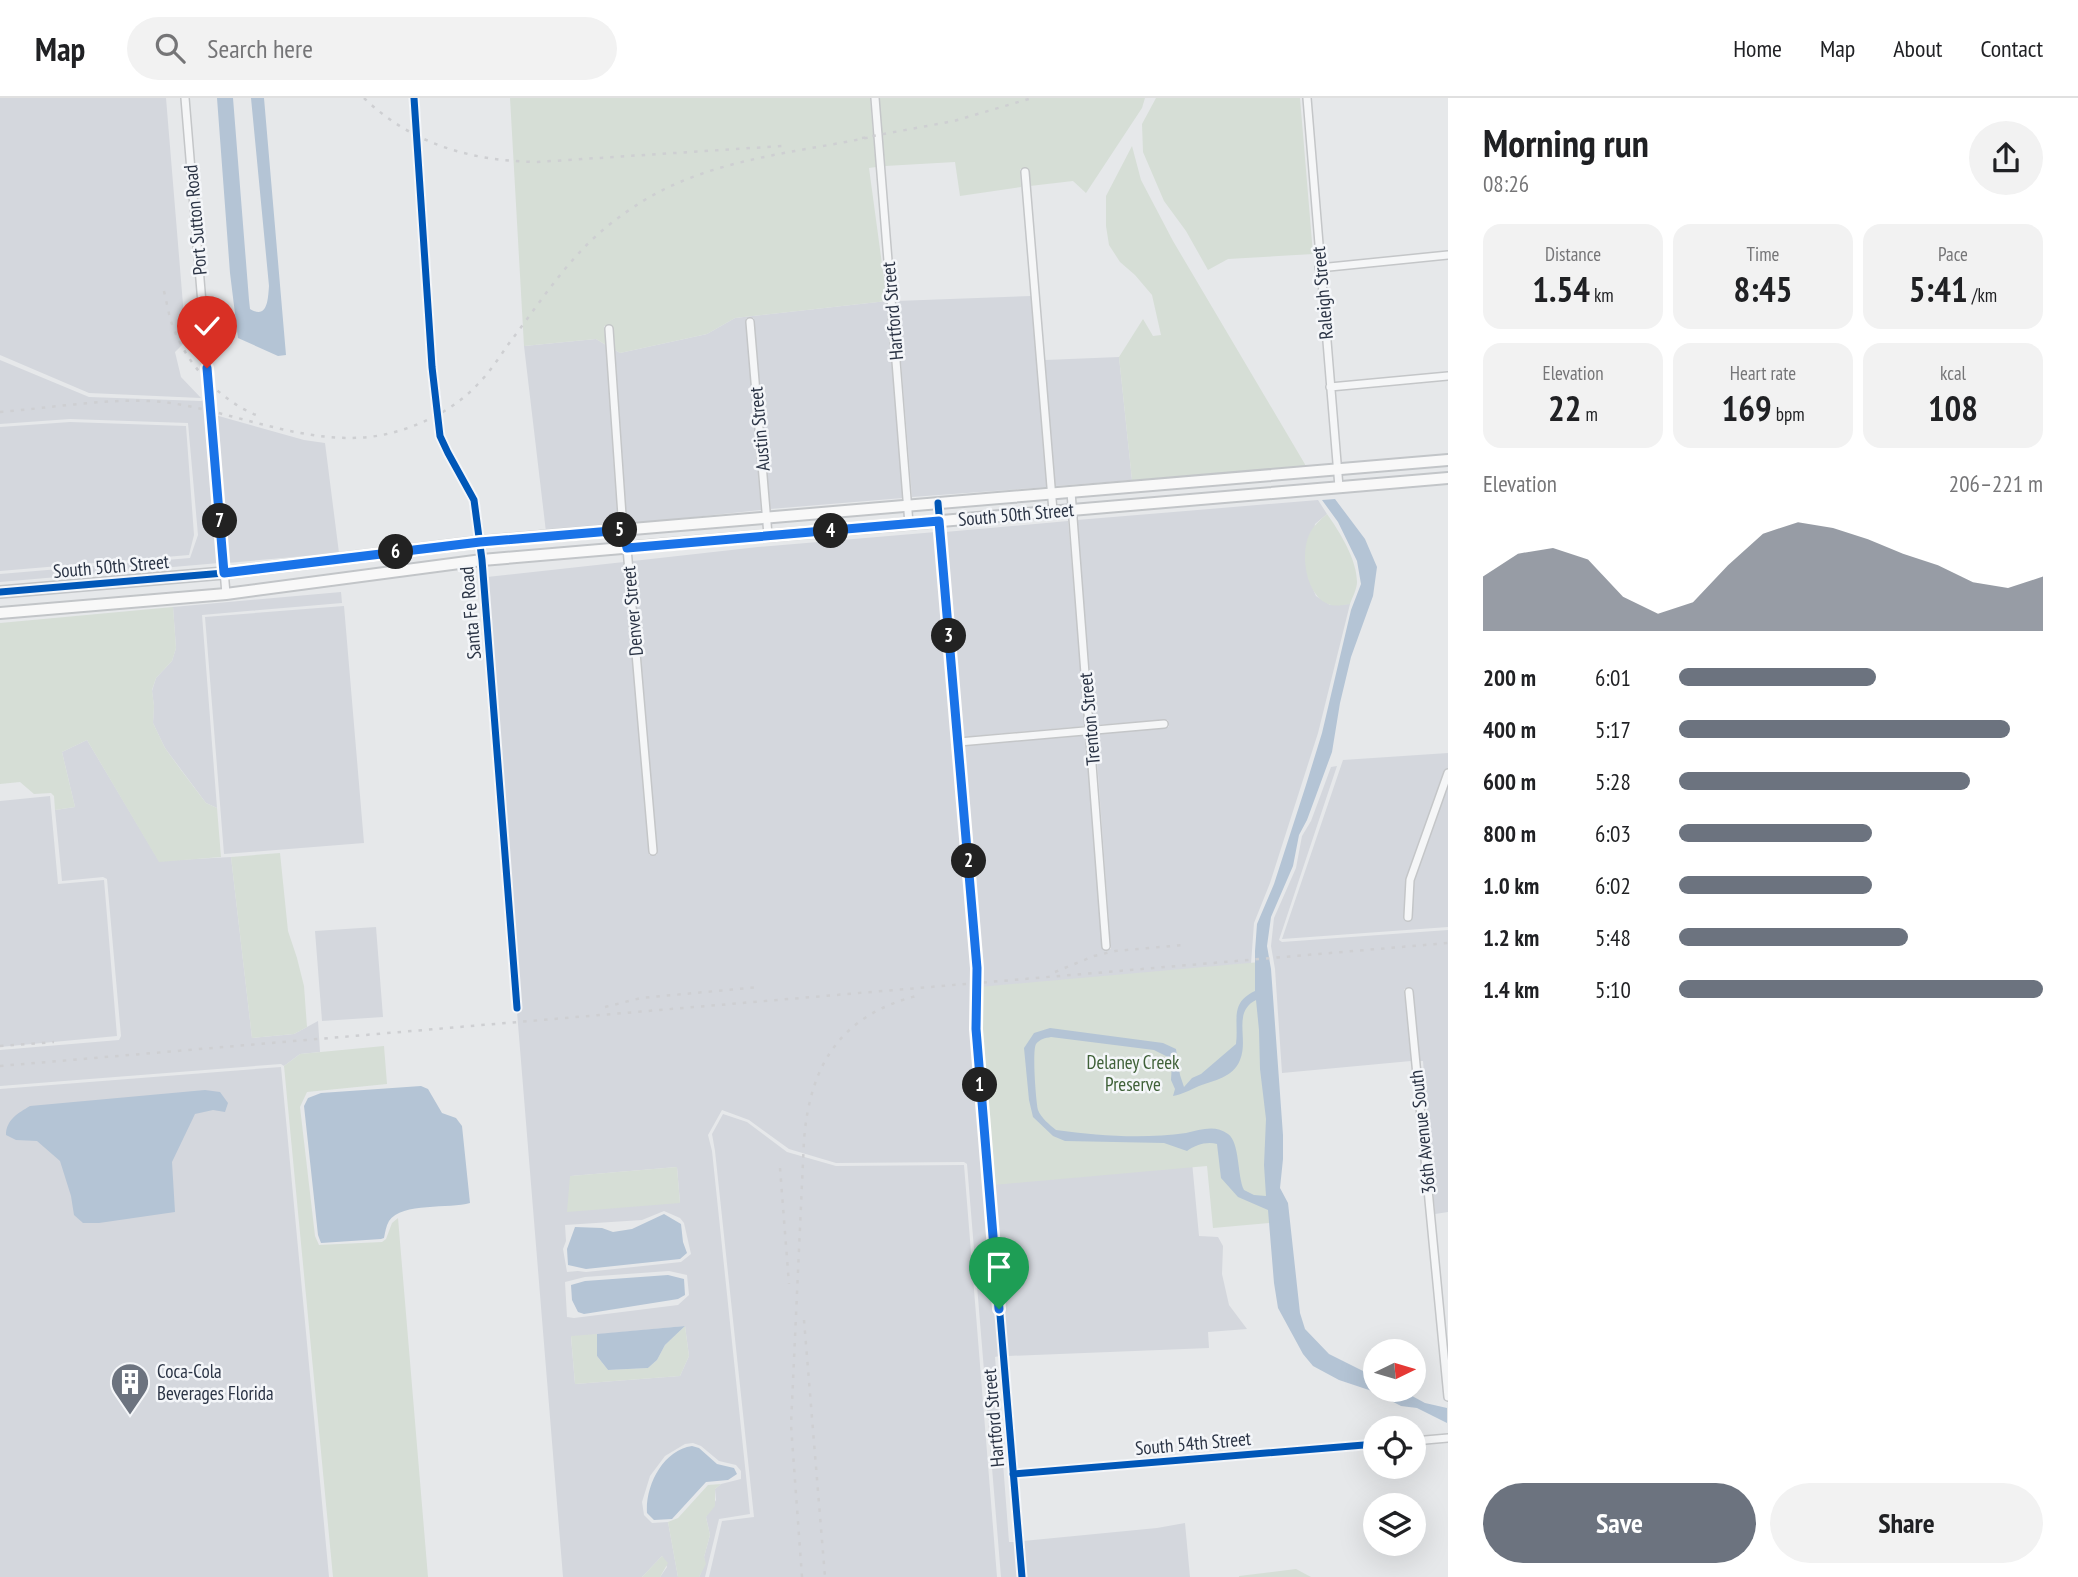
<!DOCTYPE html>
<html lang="en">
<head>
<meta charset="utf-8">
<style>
  :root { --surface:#fff; --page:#f2f2f2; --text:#202124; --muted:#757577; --line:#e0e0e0; --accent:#6c737f }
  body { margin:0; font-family:"PT Sans Narrow",sans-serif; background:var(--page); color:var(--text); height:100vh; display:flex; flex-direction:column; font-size:26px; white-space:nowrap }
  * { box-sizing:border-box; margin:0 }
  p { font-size:23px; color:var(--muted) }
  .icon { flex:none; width:38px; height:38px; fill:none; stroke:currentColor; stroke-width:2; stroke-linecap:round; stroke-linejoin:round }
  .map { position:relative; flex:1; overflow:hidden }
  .side { display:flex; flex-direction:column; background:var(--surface); width:630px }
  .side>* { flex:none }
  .needle { width:46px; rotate:85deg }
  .fabs { position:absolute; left:1363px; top:1241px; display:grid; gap:14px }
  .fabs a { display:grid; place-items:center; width:63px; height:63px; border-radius:50%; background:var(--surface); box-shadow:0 7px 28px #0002; font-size:35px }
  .pin { position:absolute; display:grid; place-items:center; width:60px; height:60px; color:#fff; margin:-72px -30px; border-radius:50% 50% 50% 0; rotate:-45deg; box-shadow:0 0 7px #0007 }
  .pin .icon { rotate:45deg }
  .km { position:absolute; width:35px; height:35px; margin:-18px; border-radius:50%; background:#222; color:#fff; font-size:19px; line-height:35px; text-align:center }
  .round { display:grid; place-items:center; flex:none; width:74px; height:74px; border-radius:37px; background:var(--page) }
  .overview { display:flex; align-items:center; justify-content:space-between; height:119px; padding:0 35px }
  h1 { font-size:38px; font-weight:600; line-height:52px }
  .figures { display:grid; grid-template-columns:repeat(3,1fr); gap:10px; height:119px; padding:7px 35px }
  .figures div { display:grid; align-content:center; border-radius:18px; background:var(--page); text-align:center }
  .figures b { font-size:35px; font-weight:600 }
  .figures small { font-size:19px; font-weight:400 }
  .figures p { font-size:19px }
  .chart { height:196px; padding:14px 35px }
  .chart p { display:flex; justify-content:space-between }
  .chart svg { width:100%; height:126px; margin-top:7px; fill:var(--accent); opacity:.7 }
  .action { display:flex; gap:14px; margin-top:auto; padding:14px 35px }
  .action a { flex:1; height:80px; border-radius:42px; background:var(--accent); color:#fff; font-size:28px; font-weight:600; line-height:80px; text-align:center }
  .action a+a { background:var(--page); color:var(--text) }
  ul { padding:0 35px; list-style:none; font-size:23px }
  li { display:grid; grid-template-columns:112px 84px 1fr; align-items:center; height:52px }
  li i { height:18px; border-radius:9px; background:var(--accent) }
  header { display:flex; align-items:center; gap:42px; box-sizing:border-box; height:98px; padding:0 35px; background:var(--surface); border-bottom:2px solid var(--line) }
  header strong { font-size:33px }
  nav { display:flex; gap:38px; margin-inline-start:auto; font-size:24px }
  .search { width:490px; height:63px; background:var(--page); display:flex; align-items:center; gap:18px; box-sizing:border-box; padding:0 24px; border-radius:38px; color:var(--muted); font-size:26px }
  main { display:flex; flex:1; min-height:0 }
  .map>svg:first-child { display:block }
  .built { fill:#d4d7dd; fill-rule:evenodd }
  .green { fill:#d6ded6 }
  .water { fill:#b4c4d5; fill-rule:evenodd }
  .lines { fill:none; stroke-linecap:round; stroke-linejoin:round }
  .minor-casing { stroke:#c4c6c8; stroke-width:10 }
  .primary-casing { stroke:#c2c5c8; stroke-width:14 }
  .minor { stroke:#f5f6f7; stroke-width:7 }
  .primary { stroke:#f8f8f8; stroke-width:10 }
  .rail { stroke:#cecfd2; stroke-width:2.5; stroke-dasharray:3.5 7; stroke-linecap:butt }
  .cycleway-casing { stroke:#f4f6f9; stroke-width:11 }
  .cycleway { stroke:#0057b8; stroke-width:7 }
  .route-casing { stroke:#fff; stroke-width:14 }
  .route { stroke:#1a73e8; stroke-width:9 }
  .labels { text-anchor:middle; stroke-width:5; stroke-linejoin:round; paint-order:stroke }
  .street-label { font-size:19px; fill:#2b3445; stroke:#f4f6f9 }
  .park-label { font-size:19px; fill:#3f6138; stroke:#f4f6f9 }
  .poi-label { font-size:19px; fill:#2b3445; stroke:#f4f6f9; text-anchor:start }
</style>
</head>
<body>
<header>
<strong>Map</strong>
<div class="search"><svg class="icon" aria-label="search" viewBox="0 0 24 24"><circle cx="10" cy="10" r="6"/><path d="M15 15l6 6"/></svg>Search here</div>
<nav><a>Home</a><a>Map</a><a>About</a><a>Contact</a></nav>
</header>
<main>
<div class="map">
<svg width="1448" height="1479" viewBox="0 0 1448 1479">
  <rect width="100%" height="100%" fill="#e6e8ea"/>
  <path class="built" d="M0 0H166L186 243 175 254 181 279 201 300 89 295 0 257Z
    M1031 198 1047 389 912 399 896 203Z
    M887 203 903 400 770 411 754 220H746L761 412 627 426 615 252 620 255 707 236 735 220Z
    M596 241 606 247 618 427 546 434 524 248Z
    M1119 259 1132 382 1055 388 1045 262Z
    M0 262 89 299 201 303 204 302 219 465 0 484V476L190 460 198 437 188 325 70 321 0 326Z
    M215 317 304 342 325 345 339 455 227 465Z
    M70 324 186 328 194 437 189 457 0 473V329Z
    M1318 402 1327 416 1315 426 1308 479 1316 498 1330 507 1350 506 1318 635 1270 785 1254 825 1251 866 981 893 982 869 964 647 1086 636 1103 852 1111 851 1095 635 1169 629 1168 622 1094 627 1077 422Z
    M1068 423 1086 628 963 639 945 434Z
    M936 434 973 870 972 894 970 895 971 931 999 1258 995 1259 1009 1444H1014L1017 1479H1001L967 1066 964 1064 836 1065 789 1051 749 1022 722 1012 708 1037 712 1053 750 1416 719 1421 705 1479H699L705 1466 704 1459 710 1437 706 1419 716 1402 715 1391 721 1386 741 1381V1373L736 1367 719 1363 701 1348 693 1345 685 1346 665 1358 650 1378 642 1404 644 1417 652 1425 668 1424 678 1479H660L667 1469 662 1458 642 1479H563L517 914 522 913 487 479 624 464 649 757H657L633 463 758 449ZM677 1069 680 1105 571 1078ZM664 1113 680 1120 684 1125 691 1156 681 1164 586 1174 578 1173 567 1174 563 1151 566 1143 565 1127 642 1122ZM669 1173 687 1177 689 1197 678 1207 574 1220 567 1219 565 1184 585 1179ZM685 1228 689 1258 680 1278 575 1286 571 1239Z
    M341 494 342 505 202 517 217 710 206 705 165 650 153 625 154 608 152 593 156 580 172 563 176 550 173 509Z
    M344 508 364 745 224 756 205 519Z
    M87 642 159 763 231 759 252 940 294 936 318 923 320 954 300 956 284 968 281 966 0 988V952L119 942 121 938 107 781 103 779 62 783 55 712 75 709 62 654Z
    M1448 655V829L1282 841 1343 662Z
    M1337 668 1279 842 1282 844 1448 832V1114L1435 1116 1423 963H1420L1412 890 1404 891 1411 963 1282 975 1275 871 1271 848 1274 820 1296 770 1302 738 1311 723 1331 669Z
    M50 698 58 786 104 782 117 938 0 949V703Z
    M376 829 383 919 322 923 315 833Z
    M281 969 329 1479H0V991Z
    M723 1016 747 1024 787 1054 836 1068 964 1067 997 1479H709L722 1423 754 1419 715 1053 712 1036Z
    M1192 1064 1199 1138 1218 1139 1223 1148 1222 1176 1229 1207 1247 1231 1208 1234 1209 1250 1008 1258 993 1078Z
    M1185 1425 1190 1479H1026L1023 1443 1157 1430Z"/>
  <path class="green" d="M510 0H870L876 69 869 70 887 203 735 220 707 236 620 255 615 252 612 227 604 228 606 247 596 241 524 248Z
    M879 0H1145L1142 10 1086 95 1073 83 1030 88 1028 70 1020 71 1021 89 960 98 955 64 885 68Z
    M1156 0H1300L1313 156 1228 161 1208 172 1186 133 1164 103 1143 54 1142 26Z
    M1132 48 1141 82 1173 143 1306 368 1132 382 1119 259 1143 221 1153 238 1161 237 1152 197 1135 177 1120 164 1109 147 1106 128V98Z
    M1327 416C1340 434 1357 462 1357 484 1357 491 1352 500 1350 506 1343 507 1334 509 1328 506 1306 497 1300 457 1309 437 1313 428 1320 422 1327 416Z
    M173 509 176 550 172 563 156 580 152 592 154 608 153 625 165 650 181 672 206 705 217 710 221 759 159 764 87 642 62 654 75 709 55 712 54 698 51 695 34 696 20 684 0 686V525Z
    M280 755 288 833 297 860 304 888 307 929 294 936 252 940 231 759Z
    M1260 864 1281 1124 1213 1130 1207 1068 993 1087 978 889Z
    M384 948 387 986 307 994 300 1009 315 1138 319 1147 382 1144 386 1141 392 1125 398 1120 428 1479H333L284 968 300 956Z
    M677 1069 680 1105 567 1114 570 1078Z
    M685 1228 689 1258 680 1278 575 1286 571 1238 597 1236V1258L608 1272 648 1270 657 1262 665 1247Z
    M721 1386 715 1391V1408L706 1419 710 1437 704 1459 706 1466 699 1479H678L668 1424 678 1420 708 1387Z
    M662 1458 668 1465 660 1479H642Z
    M1296 1471 1311 1479H1239V1478Z"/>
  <path class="water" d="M217 0H233L249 202 250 211C268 222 268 200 269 188L251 0H264L286 257 278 258 238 240 230 175Z
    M1335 401 1365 441 1377 469 1373 498 1351 559 1340 605 1332 654 1307 722 1299 737 1293 768 1271 819 1267 848 1271 871 1283 1037V1061L1280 1090 1288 1105 1300 1215 1305 1231 1329 1256 1375 1279 1376 1292H1401L1425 1305 1447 1310V1325L1417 1310 1401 1308 1372 1293 1339 1282 1313 1268 1303 1256 1278 1210 1274 1185 1268 1112 1238 1099 1221 1080 1217 1046C1207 1043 1195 1047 1187 1053L1164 1045 1065 1043 1053 1038 1033 1019 1029 1002 1024 950 1034 935 1050 930 1163 945 1176 951 1180 977 1184 989 1192 980 1201 976 1236 946C1239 923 1229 905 1255 893V853L1257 826 1274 786 1306 687 1322 635 1351 512 1361 486 1357 463 1338 424 1322 402ZM1256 902 1259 932 1260 971 1266 1021 1264 1067 1266 1098 1254 1097 1244 1092C1237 1078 1240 1044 1228 1036 1215 1026 1200 1032 1186 1035 1144 1041 1098 1038 1056 1032 1050 1027 1041 1020 1038 1012 1036 1004 1032 953 1036 946 1040 941 1045 940 1051 939L1154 952 1168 959 1172 965 1171 982 1175 991 1173 998C1183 996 1190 992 1199 988 1214 982 1233 980 1240 962 1249 941 1232 914 1256 902Z
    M421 988 428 991 442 1015 456 1020 462 1028 470 1105C450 1111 402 1104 389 1123 386 1128 385 1135 384 1140L381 1141 321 1145 318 1137 304 1008 308 1000 321 995Z
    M205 992 220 994 228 1005 225 1014 213 1012 195 1016 172 1064 175 1114 99 1125H83L74 1117 71 1098 60 1063 37 1043 16 1042 6 1037C6 1022 18 1015 30 1008Z
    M664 1116 681 1126 683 1144 687 1155 680 1161 586 1171 568 1167 567 1151 575 1129 602 1130 613 1134 632 1131Z
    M668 1177 684 1181 685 1197 678 1201 584 1216 578 1214 572 1202 571 1187 585 1183Z
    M685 1228 665 1247 657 1262 648 1270 608 1272 597 1258V1236Z
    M692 1348 699 1350 717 1366 734 1370 737 1376 728 1382 706 1384 672 1421 654 1422 647 1415C645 1388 663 1352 692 1348Z"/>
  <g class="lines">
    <g class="minor-casing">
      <path id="minor" d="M185 0 226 496
        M414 0 432 269 440 338 448 355 474 402 482 462 517 910
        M875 0 909 426
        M1307 0 1339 389
        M1025 74 1053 413
        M1319 170 1448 157
        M750 224 768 437
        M609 231 623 432 627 450 653 753
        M1330 289 1448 278
        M1071 394 1106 848
        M938 405 977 870 976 931 1022 1479
        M959 644 1164 626
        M1408 819 1410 782 1448 675
        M1409 894 1448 1299
        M1414 1343 1448 1340
        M1013 1376 1376 1346"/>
    </g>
    <g class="primary-casing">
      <path id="primary" d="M0 494 224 475 479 444 1448 362
        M0 515 226 496 482 462 1448 380"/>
    </g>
    <use href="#minor" class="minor"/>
    <use href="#primary" class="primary"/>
    <path class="rail" d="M364 0C413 47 472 63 537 64L782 48
      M862 40 954 23 1032 0
      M164 193C166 202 168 211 170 220 182 261 217 301 256 317
      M0 314C51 310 114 299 163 304 238 313 316 354 391 335 423 327 456 310 478 286 490 274 500 258 510 244 533 214 555 180 581 153 598 134 622 116 643 103 711 61 794 55 871 39
      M1055 874 1094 858 1115 853 1183 847
      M605 909 641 900 759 889
      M0 948 54 944
      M0 968 1448 845
      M780 1070 789 1186
      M804 1222 825 1479
      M802 1479 791 1327 804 1042C810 965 842 916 920 897"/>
    <g class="cycleway-casing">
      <path id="cycleway" d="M414 0 432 269 440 338 448 355 474 402 482 462 517 910
        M938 405 977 870 976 931 1022 1479
        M0 494 224 475
        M1013 1376 1376 1346"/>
    </g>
    <use href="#cycleway" class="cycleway"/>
  </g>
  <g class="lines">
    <g class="route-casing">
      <path id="route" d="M207 270 224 475 480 444 623 432 627 450 939 423 977 870 976 931 999 1211"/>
    </g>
    <use href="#route" class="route"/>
  </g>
  <defs>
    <g id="building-pin" transform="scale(2.0125)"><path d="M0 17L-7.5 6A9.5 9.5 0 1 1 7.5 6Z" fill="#6c737f" stroke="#f4f6f9"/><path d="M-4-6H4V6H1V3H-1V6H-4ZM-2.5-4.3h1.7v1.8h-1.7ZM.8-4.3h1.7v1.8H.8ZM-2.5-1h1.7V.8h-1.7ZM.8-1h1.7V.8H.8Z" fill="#fff"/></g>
  </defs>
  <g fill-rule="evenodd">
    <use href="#building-pin" x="130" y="1284"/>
  </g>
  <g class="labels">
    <g class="street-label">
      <text transform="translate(195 122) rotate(-95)" y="7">Port Sutton Road</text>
      <text transform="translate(1322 195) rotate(-95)" y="7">Raleigh Street</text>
      <text transform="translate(892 213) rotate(-95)" y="7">Hartford Street</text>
      <text transform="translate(759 331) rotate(-95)" y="7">Austin Street</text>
      <text transform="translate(1016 416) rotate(-5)" y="7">South 50th Street</text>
      <text transform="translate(111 468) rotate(-5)" y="7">South 50th Street</text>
      <text transform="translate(632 513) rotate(-95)" y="7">Denver Street</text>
      <text transform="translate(470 515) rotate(-95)" y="7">Santa Fe Road</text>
      <text transform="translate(1089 621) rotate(-95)" y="7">Trenton Street</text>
      <text transform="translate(1422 1034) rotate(-96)" y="7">36th Avenue South</text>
      <text transform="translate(993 1320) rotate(-95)" y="7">Hartford Street</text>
      <text transform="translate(1193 1345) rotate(-5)" y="7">South 54th Street</text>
    </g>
    <g class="park-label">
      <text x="1133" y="971">Delaney Creek<tspan x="1133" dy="22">Preserve</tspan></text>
    </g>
    <g class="poi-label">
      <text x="157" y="1280">Coca-Cola<tspan x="157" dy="22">Beverages Florida</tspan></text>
    </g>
  </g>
</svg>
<div class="fabs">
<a><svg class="needle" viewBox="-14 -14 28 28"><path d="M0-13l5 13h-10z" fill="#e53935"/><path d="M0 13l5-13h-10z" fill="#757577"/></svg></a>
<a><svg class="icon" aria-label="locate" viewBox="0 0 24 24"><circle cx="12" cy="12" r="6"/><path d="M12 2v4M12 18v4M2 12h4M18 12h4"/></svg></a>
<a><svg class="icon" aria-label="layers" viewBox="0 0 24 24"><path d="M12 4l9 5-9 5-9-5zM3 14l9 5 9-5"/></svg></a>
</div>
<div class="pin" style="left:999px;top:1211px;background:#1e9e55"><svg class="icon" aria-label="arrive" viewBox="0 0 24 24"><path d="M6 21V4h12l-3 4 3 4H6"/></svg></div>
<div class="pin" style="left:207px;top:270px;background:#d93025"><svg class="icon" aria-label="check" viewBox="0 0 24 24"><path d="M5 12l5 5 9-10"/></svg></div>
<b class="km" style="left:980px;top:987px">1</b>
<b class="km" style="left:969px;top:763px">2</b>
<b class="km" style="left:949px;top:538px">3</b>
<b class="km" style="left:831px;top:433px">4</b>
<b class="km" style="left:620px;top:432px">5</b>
<b class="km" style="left:396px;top:454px">6</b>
<b class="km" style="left:220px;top:423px">7</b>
</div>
<section class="side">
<div class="overview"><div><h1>Morning run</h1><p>08:26</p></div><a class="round"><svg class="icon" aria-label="share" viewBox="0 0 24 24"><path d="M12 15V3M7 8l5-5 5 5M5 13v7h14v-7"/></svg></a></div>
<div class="figures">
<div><p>Distance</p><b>1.54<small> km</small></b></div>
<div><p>Time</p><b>8:45</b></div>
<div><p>Pace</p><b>5:41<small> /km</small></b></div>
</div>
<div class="figures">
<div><p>Elevation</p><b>22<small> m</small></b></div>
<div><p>Heart rate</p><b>169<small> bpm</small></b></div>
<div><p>kcal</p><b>108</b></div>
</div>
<div class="chart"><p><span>Elevation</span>206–221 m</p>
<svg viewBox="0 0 160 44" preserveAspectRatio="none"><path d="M0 44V25L10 17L20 15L30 19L40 32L50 38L60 34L70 21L80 10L90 6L100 8L110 12L120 17L130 21L140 27L150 29L160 25V44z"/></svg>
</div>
<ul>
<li><b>200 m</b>6:01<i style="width:54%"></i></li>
<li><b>400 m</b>5:17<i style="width:91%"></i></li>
<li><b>600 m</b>5:28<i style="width:80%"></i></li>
<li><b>800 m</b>6:03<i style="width:53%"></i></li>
<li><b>1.0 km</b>6:02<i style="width:53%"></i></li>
<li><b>1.2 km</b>5:48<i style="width:63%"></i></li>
<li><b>1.4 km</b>5:10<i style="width:100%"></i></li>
</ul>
<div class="action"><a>Save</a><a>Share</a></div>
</section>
</main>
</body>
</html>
